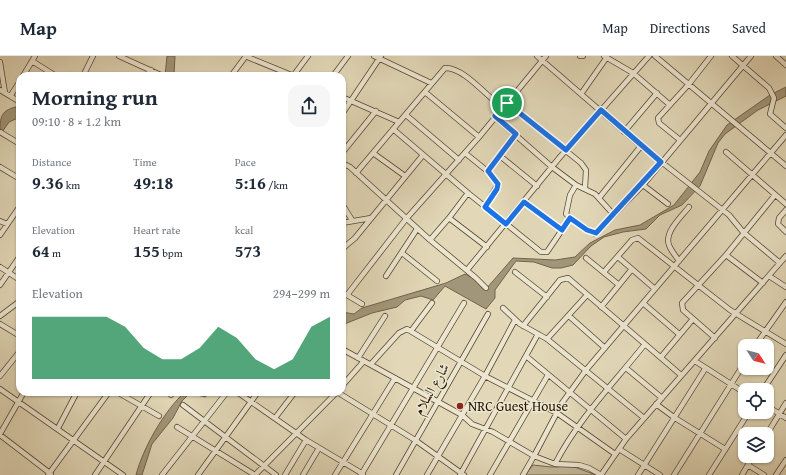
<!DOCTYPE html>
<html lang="en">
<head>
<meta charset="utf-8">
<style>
  :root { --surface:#fff; --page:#f6f6f7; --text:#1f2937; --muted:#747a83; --line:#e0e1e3; --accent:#0b8043 }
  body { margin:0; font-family:"Gentium Book Plus",Amiri,serif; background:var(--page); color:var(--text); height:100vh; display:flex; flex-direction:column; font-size:15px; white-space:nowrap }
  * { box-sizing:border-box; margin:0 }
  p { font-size:13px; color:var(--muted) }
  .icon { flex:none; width:22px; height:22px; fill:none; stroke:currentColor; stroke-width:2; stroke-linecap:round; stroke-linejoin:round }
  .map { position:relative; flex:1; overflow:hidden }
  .sheet { position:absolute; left:16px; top:16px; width:330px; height:324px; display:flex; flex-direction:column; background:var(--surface); border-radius:12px; box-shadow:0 1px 3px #0004 }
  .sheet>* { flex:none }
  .needle { width:26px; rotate:126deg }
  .buttons { position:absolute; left:738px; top:283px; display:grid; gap:8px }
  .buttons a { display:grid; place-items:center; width:36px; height:36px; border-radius:8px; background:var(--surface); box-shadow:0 1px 3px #0004; font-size:20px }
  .pin { position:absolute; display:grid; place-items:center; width:34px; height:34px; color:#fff; margin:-17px; border:2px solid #fff; border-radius:50%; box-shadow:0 1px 4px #0007 }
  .round { display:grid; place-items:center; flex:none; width:42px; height:42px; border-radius:12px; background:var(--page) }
  .summary { display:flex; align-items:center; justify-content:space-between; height:68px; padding:0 16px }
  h1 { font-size:22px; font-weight:800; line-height:30px }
  .metrics { display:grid; grid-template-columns:repeat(3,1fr); gap:6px; height:68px; padding:4px 16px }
  .metrics div { display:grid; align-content:center }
  .metrics b { font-size:17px; font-weight:800 }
  .metrics small { font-size:11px; font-weight:400 }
  .metrics p { font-size:11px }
  .chart { height:112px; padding:8px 16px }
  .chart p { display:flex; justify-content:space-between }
  .chart svg { width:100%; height:72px; margin-top:4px; fill:var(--accent); opacity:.7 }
  header { display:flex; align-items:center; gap:24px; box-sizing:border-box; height:56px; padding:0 20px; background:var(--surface); border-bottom:1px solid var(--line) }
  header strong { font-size:19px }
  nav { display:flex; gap:22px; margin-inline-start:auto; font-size:14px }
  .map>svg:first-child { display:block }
  .green { fill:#c2b799; stroke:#74674e }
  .water { fill:#a2967a; stroke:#71634a }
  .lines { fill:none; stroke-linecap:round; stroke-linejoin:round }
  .minor-casing { stroke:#564730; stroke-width:6 }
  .minor { stroke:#ece6d1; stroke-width:4.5 }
  .route-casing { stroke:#fff; stroke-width:8 }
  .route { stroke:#1a73e8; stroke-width:5 }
  .poi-dot { fill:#8f2418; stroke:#ece6d1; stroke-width:1.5 }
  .labels { text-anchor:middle; stroke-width:3; stroke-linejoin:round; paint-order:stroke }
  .street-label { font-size:14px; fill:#271702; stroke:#ece6d1 }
  .poi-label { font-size:14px; fill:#271702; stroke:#ece6d1; text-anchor:start }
</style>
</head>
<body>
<header>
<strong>Map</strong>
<nav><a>Map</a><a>Directions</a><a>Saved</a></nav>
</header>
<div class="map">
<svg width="786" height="419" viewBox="0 0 786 419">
  <rect width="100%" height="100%" fill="#e2d8b8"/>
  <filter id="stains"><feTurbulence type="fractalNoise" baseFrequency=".005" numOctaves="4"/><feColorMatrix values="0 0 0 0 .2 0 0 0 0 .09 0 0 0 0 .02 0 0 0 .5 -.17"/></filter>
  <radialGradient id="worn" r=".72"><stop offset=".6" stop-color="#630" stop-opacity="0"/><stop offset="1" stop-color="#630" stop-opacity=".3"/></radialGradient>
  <path class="green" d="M533 409 551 411 572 410 596 419H525Z"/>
  <path class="water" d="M167 0H175L174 20H165Z
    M786 31V40L758 54 725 78 718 87 700 130 682 149 660 159 646 173 623 176 604 181 591 190 573 209 561 212H552L534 206 516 205 495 234V242L486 253 445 230 433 244 421 240 405 244 397 251 372 257 342 269V256L354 258 362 252 446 227 465 218 477 224 486 233 513 202 555 204 575 201 590 187 615 174 640 169 674 149 700 116 709 95 727 69 770 39Z
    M20 50V61L9 66 0 79C0 60 0 54 20 50Z
    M185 336H212L205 341 190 337 182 345 173 362 152 388 142 419H136C143 392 164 355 185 336Z"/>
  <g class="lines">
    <g class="minor-casing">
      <path id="minor" d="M119 0 163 20
        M245 0 294 20
        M374 0 431 27
        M537 0 641 90 729 159 743 176 780 207
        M580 0H583
        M604 0 633 17 670 49
        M655 0 786 110
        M732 0 769 32 774 42 770 58 786 72
        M776 0 786 9
        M32 5 56 20
        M0 6 5 37
        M23 20 35 0
        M83 20 93 0
        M146 20 151 14
        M231 20 246 0
        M293 20 308 0
        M333 20 348 0
        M0 34 20 46
        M425 36 479 81
        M581 38 607 1
        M11 39 20 25
        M342 41 399 66
        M507 47 581 107 586 114 585 132
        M342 58 381 0
        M406 59 459 104
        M495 61 552 111 576 129 570 139 566 158 570 162 595 178 643 129 751 0
        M393 73 468 137 541 196H547L570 162
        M0 76 20 88
        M624 76 657 37
        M680 84 659 67 658 62 689 28 711 0
        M726 96 786 148
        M342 97 376 55
        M373 97 405 120
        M465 97 491 118 498 128 485 151
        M500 100 537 130
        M342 107 350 111 430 184 476 222 486 232
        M0 111 20 123
        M488 115 516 78
        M356 117 445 12C464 11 488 42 503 52
        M576 129 595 138 614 159
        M643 129 668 148
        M468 137 449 162 487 191
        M599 142 641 90
        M524 146 562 174
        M342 148 352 164
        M786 154 779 162 778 168 786 176
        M0 165 7 168
        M342 167 371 162
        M0 179 20 150
        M430 184 449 162
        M342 193 355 182 423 99
        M402 197 437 225
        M726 199 763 227
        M618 201 655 233
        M586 202 619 229
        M679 205C676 200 671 195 669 189 664 176 682 160 689 151
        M0 211 20 224
        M467 214 560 101 649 0
        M515 216 547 241
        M604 216 632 184 638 182 730 254 786 288
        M386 220 417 173
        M769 220 786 231
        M0 229 20 200
        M342 236 362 248
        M347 239 406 163 479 81 546 0
        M643 247 679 278
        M601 251 632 213
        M503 252 520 268 547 283 644 362
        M0 260 20 245
        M569 260 605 292
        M0 268 20 280
        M523 270 560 224 568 222 681 319
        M411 275 432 247
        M715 282 683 254 682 247 726 199 775 139
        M547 283 587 239
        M755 290 786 246
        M342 293 462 359 472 368 493 376 534 400 523 419
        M526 300 626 383
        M661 301 693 263
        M358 302 385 260
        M695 305 745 337
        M371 308 399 277 407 273 485 320 557 357 615 398
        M626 312 662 342
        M0 320 20 295
        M342 330 364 305
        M0 333 123 419
        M763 334 786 299
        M117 336 159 360
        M168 336 171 339
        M237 336 306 384 363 418
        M337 336 415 384 464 419
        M656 348 675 362 725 393
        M183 349 276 419
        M767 350 786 362
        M275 362 295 336
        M177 371 255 419 337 336
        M58 372 77 336
        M0 378 24 336
        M767 378 786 347
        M0 379 51 418
        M619 393 660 419
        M555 408C578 363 614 327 645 288
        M748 409 764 419
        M48 419 109 336
        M95 419 151 336
        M162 419 227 336
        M198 419 258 336
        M285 419 306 384
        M303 419 319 392
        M335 419 395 322
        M361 419 464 247
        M396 419 488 258
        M427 419 485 320 515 264
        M460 419 538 278
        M490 419 548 319
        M601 419 589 412 579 409 555 408 534 400 562 347 586 314 786 79
        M601 419 626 383 786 200
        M638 419 705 313
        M674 419 745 306
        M709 419 749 356
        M742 419 753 400
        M776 419 786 404"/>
    </g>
    <use href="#minor" class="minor"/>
  </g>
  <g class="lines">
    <g class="route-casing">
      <path id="route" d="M507 47 566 94 601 54 661 106 596 177 587 174 570 162 562 174 524 146 506 168 485 151 497 133 498 128 488 115 516 78 495 60Z"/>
    </g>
    <use href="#route" class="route"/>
  </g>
  <circle class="poi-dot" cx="460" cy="350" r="4"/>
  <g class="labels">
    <g class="street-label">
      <text transform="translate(431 333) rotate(-60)" y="5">شارع السلام</text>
    </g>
    <g class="poi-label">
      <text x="468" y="355">NRC Guest House</text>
    </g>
  </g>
  <rect width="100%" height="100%" filter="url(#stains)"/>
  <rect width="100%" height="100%" fill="url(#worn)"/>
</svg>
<div class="buttons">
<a><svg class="needle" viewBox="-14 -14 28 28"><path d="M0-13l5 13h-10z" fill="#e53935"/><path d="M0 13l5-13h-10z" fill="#747a83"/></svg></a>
<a><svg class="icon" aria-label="locate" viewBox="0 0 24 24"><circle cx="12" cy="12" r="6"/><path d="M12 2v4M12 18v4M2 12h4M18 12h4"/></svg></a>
<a><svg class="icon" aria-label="layers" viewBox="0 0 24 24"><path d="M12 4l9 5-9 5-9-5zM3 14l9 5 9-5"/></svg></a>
</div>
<div class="pin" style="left:507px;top:47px;background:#1e9e55"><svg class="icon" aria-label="arrive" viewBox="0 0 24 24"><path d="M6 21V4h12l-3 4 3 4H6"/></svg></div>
<section class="sheet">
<div class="summary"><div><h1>Morning run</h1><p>09:10 · 8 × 1.2 km</p></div><a class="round"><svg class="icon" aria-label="share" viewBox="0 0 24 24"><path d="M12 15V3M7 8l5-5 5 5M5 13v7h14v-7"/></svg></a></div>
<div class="metrics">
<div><p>Distance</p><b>9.36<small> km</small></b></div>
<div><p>Time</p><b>49:18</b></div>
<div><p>Pace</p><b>5:16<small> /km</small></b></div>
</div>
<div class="metrics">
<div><p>Elevation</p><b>64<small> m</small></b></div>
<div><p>Heart rate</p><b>155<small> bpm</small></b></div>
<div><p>kcal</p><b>573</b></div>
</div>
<div class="chart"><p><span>Elevation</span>294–299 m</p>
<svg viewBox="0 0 160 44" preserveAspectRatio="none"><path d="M0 44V6L10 6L20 6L30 6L40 6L50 12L60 25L70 32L80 32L90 25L100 12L110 19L120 32L130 38L140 32L150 12L160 6V44z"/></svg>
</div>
</section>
</div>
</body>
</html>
